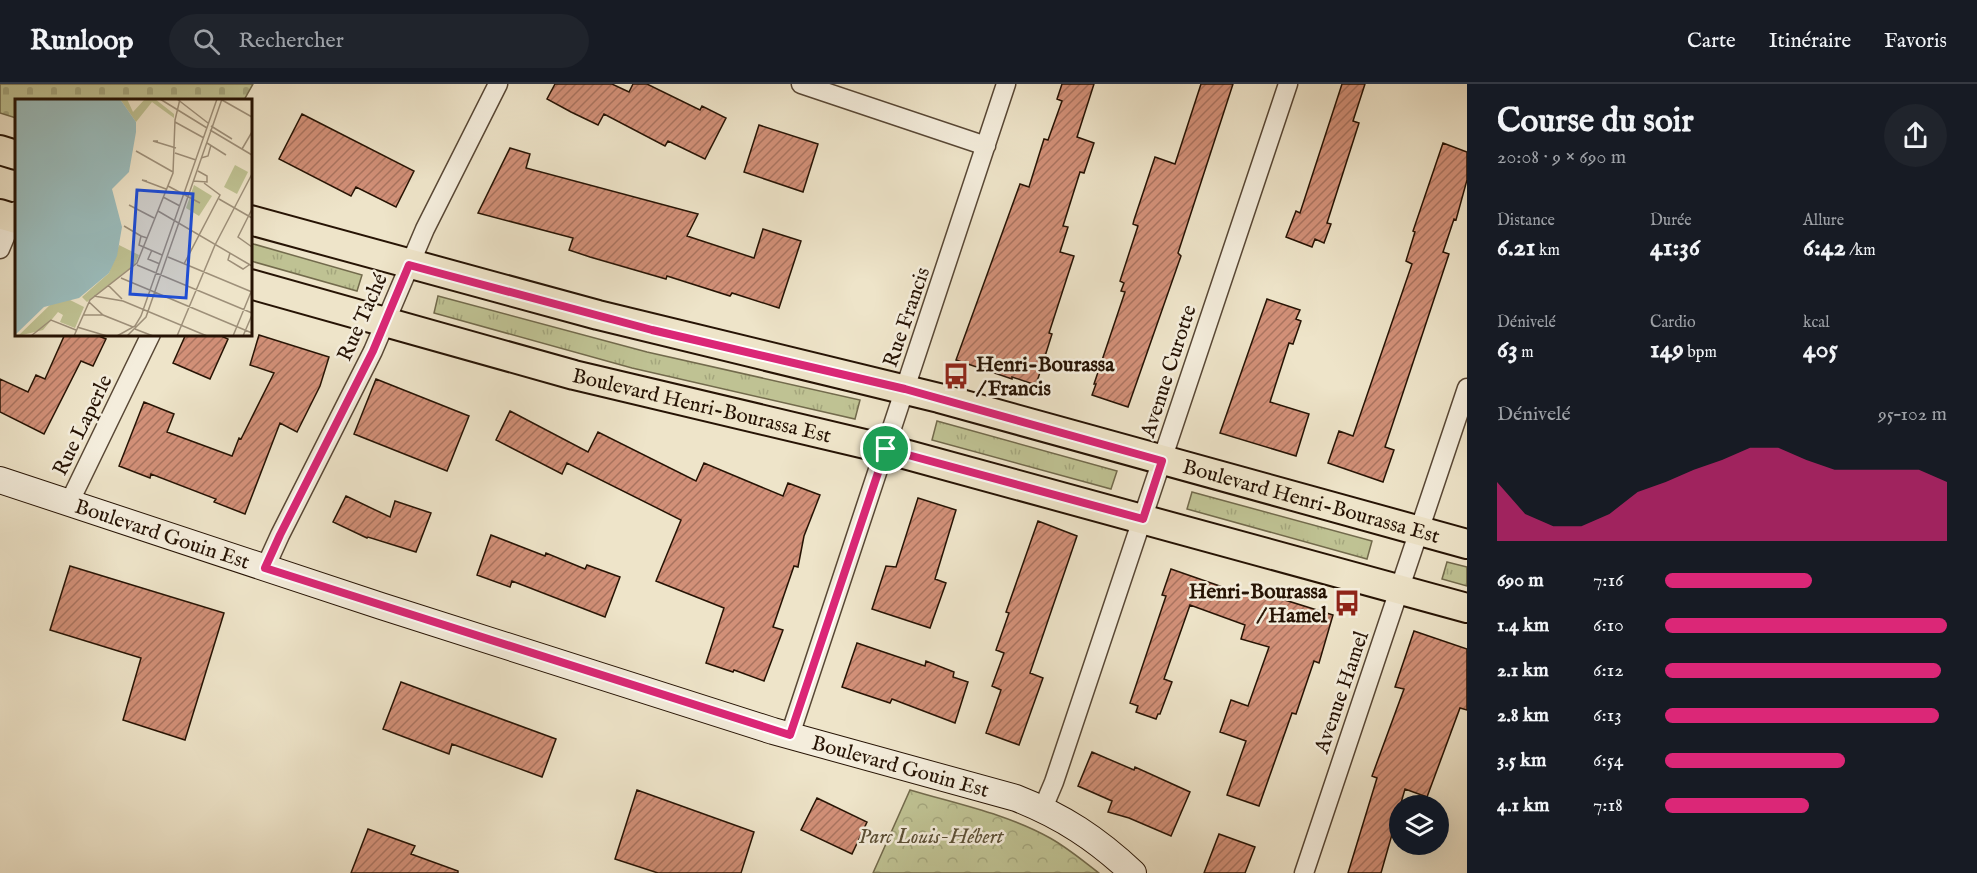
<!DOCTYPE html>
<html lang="fr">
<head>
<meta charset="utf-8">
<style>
  :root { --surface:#171b24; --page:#20242c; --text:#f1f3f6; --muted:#9ea1a6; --line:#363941; --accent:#db2777 }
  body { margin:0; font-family:"IM FELL English",serif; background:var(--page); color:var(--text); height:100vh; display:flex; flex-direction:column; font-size:22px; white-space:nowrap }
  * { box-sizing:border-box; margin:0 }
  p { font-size:20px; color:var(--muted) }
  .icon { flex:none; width:33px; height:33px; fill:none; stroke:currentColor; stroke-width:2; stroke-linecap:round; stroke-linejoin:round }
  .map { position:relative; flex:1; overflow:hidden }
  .drawer { display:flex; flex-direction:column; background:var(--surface); width:510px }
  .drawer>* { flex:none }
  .controls { position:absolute; left:1389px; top:711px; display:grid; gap:12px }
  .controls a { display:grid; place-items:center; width:60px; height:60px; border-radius:50%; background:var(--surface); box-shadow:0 6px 24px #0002; font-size:30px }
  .pin { position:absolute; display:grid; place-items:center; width:51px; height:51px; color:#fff; margin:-26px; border:3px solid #fff; border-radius:50%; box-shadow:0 2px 6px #0007 }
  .round { display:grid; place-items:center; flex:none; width:63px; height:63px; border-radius:32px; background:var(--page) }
  .summary { display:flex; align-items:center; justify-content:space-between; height:102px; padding:0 30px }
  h1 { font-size:33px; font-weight:800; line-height:45px }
  .figures { display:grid; grid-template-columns:repeat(3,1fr); gap:9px; height:102px; padding:6px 30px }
  .figures div { display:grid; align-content:center }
  .figures b { font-size:26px; font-weight:800 }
  .figures small { font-size:16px; font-weight:400 }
  .figures p { font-size:16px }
  .chart { height:168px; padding:12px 30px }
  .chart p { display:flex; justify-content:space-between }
  .chart svg { width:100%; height:108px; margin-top:6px; fill:var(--accent); opacity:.7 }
  ul { padding:0 30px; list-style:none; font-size:20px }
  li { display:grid; grid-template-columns:96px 72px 1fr; align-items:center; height:45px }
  li i { height:15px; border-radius:8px; background:var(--accent) }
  header { display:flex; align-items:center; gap:36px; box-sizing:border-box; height:84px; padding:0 30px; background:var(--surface); border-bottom:2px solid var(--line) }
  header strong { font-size:28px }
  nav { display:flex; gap:33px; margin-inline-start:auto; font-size:21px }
  .search { width:420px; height:54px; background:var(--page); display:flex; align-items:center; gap:15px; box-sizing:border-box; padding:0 21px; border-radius:33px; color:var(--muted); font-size:22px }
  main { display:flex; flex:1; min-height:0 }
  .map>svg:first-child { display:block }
  .grass { fill:url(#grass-tufts); stroke:#726a4c; stroke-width:1.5 }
  .cemetery { fill:url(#cemetery-stones); stroke:#726a4c; stroke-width:1.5 }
  .park { fill:url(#park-crowns); stroke:#726a4c; stroke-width:1.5 }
  .building { fill:url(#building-hatch); stroke:#261304; stroke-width:1.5 }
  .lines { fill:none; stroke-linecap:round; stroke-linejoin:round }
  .street-casing { stroke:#584735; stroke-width:21 }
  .secondary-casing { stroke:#261304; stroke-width:28 }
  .primary-casing { stroke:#261304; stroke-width:32 }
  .street { stroke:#f4eddc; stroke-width:18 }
  .secondary { stroke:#f4eddc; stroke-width:26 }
  .primary { stroke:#eee4c9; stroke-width:28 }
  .route-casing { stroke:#fff; stroke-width:12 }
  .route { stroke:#db2777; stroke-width:8 }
  .labels { text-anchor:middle; stroke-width:5; stroke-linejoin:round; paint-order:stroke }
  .street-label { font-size:21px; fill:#261304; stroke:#f4eddc }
  .poi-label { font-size:21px; font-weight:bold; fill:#261304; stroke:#f4eddc; text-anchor:start }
  .park-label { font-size:21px; font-style:italic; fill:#5c5036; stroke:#f4eddc }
  .inset-road { fill:none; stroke:#9e907a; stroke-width:1.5 }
  .view { fill:#1d4ed8; fill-opacity:0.15; stroke:#1d4ed8; stroke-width:3 }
  .inset-edge { fill:none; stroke:#261304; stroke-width:3 }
</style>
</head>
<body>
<header>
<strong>Runloop</strong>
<div class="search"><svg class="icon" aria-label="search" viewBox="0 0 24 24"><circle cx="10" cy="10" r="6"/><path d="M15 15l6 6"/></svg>Rechercher</div>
<nav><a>Carte</a><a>Itinéraire</a><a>Favoris</a></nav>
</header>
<main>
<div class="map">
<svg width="1467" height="789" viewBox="0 0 1467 789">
  <defs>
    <pattern id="grass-tufts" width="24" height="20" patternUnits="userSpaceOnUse" patternTransform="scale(1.5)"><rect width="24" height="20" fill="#bfc293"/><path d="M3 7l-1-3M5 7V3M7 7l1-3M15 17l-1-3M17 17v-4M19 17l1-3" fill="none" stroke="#a4a67d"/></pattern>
    <pattern id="cemetery-stones" width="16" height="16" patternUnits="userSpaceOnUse" patternTransform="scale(1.5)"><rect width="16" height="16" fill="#bfc293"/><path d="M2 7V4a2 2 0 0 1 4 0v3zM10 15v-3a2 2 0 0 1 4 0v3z" fill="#a4a67d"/></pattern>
    <pattern id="park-crowns" width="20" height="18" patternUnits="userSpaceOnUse" patternTransform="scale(1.5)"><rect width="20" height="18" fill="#bfc293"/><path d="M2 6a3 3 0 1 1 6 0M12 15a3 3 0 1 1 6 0" fill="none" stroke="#a4a67d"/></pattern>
    <pattern id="building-hatch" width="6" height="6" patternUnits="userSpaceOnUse" patternTransform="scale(1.5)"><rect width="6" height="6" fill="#d29078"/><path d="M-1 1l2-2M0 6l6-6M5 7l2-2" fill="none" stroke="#aa7460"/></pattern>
  </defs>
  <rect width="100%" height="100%" fill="#eee4c9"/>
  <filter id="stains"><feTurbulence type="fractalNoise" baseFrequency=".00333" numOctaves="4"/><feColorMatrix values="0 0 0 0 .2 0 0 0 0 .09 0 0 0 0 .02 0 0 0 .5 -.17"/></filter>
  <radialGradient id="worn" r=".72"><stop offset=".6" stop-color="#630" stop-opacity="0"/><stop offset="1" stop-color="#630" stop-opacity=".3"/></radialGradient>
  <path class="grass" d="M250 159 362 191 357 207 251 177Z
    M438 212 647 268 860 316 855 335 632 284 434 229Z
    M937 337 1117 387 1111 405 932 356Z
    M1192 408 1372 457 1367 475 1187 425Z
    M1447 478 1467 483V502L1442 495Z"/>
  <path class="cemetery" d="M0 0H253L244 16H16V34L0 29Z"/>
  <path class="park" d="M910 706C957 720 1007 730 1050 754 1068 764 1083 777 1099 789H873Z"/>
  <path class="building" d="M555 0H612L629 8 633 0H647L700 26 702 22 726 34 705 75 668 57 665 62 604 30 598 41 571 28 547 15Z
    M1062 0H1094L1077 53 1094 59 1084 89 1080 88 1063 142 1068 143 1060 168 1074 172 1049 249 1052 250 1036 301 1012 293V295L956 276 1020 100 1029 103 1044 55 1048 56 1062 17 1057 15Z
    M1201 0H1233L1178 169 1181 172 1128 323 1092 311 1096 300H1094L1125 208 1121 207 1124 199 1120 197 1138 142 1133 140 1134 136 1155 73 1175 80Z
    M1342 0H1365L1353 37 1359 39 1327 139 1331 140 1324 159 1315 155 1312 163 1286 153 1296 127 1300 129Z
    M302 30 414 87 396 123 356 103 351 112 279 75Z
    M759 41 818 60 803 108 744 88Z
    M1443 59 1467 68V96L1456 136 1454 135 1443 168 1449 170 1385 363 1394 366 1383 398 1328 379 1339 347 1353 352 1412 180 1406 177 1415 148 1413 147Z
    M510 64 530 70 526 84 698 130 687 152 754 174 763 145 801 157 779 224 732 209 730 212 667 192 666 195 590 173 569 166 573 154 478 129Z
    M1267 215 1300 226 1296 235 1301 237 1293 260 1289 259 1270 318 1309 330 1296 372 1220 349Z
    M65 250H94L106 255 93 282 81 277 44 350 0 328V295L28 308 36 291 45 295Z
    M186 250H217L228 255 210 295 173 279Z
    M259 251 329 273 320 302 297 348 280 339 245 430 214 418 216 415 151 390 150 394 119 382 144 318 174 330 167 348 232 372 239 354 241 355 274 289 250 281Z
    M376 295 469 332 447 387 354 350Z
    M510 327 588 368 598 348 696 397 704 379 783 412 788 399 820 411 804 452 798 483 794 482 773 543 783 546 764 597 734 586 733 588 706 579 724 524 656 497 681 436 567 379 562 390 496 356Z
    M346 412 390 433 395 417 431 429 416 468 368 453 367 454 333 438Z
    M918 414 956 426 935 495 946 499 930 544 872 525 886 482 896 483Z
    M1038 437 1077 452 1030 589 1043 594 1019 661 986 649 1001 606 992 602 1004 569 996 566 1009 529 1006 528Z
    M491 451 545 472 546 469 585 485 587 481 620 493 605 533 512 497 510 503 477 491Z
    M70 482 224 529 185 656 123 636 141 574 50 546Z
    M1171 485 1254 514 1256 507 1333 531 1319 579 1314 577 1296 630 1292 629 1259 722 1227 711 1246 657 1220 648 1231 616 1248 622 1269 563 1241 555 1245 541 1190 521 1164 595 1172 598 1160 630H1158L1156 635 1136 628 1138 622 1130 619 1166 512 1162 511Z
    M1414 547 1467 565V626L1460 624 1427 713 1405 705 1381 789H1348L1377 694 1372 692 1404 605 1395 603Z
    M857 559 925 582 926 577 954 588 953 593 968 598 955 639 892 615 890 619 842 603Z
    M401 598 556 655 542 693 452 660 449 670 383 645Z
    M1092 668 1134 686 1135 683 1190 708 1171 752 1129 734 1108 728 1112 717 1078 702Z
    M637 706 754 748 741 789H658L615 775Z
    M817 714 867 738 852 770 801 746Z
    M368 745 415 762 411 770 458 787V789H351Z
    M1219 750 1255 763 1245 789H1204Z"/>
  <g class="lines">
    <g class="street-casing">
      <path id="street" d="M801 0 986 62
        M0 165 16 127
        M69 419 151 250
        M265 484 280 451 373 267 425 145 498 0
        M790 651 1006 0
        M1043 724 1054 698 1288 0
        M1304 789 1467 304"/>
    </g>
    <g class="secondary-casing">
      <g id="secondary">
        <path id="s1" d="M0 396 381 522 773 647 1016 714C1062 732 1097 755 1133 789"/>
      </g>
    </g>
    <g class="primary-casing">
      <g id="primary">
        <path d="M0 66 16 71"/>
        <path d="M0 130 16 135"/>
        <path id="s2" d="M250 136 598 231 939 314 1467 460"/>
        <path id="s3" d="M250 200 574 291 886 365 1467 524"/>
      </g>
    </g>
    <use href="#street" class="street"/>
    <use href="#secondary" class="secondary"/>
    <use href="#primary" class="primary"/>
  </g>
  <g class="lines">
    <g class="route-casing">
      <path id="route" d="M409 181 652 246 905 305 1162 377 1143 435 886 365 790 651 265 484 280 451 373 267Z"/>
    </g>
    <use href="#route" class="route"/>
  </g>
  <defs>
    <g id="bus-bare" transform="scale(2.07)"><path d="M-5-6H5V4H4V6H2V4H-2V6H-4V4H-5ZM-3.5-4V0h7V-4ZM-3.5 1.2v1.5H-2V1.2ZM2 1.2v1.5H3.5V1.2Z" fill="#8f2418" stroke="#f4eddc" stroke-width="2.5" paint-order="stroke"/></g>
  </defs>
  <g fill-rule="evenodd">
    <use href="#bus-bare" x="956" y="292"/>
    <use href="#bus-bare" x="1347" y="519"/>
  </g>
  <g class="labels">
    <g class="street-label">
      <text transform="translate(362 233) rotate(-66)" y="7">Rue Taché</text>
      <text transform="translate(906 233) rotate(-71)" y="7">Rue Francis</text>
      <text transform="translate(1168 287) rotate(-72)" y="7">Avenue Curotte</text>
      <text dy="7" stroke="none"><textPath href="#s3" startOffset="468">Boulevard Henri-Bourassa Est</textPath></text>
      <text transform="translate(82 341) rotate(-64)" y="7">Rue Laperle</text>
      <text dy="7" stroke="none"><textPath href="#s2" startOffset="1098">Boulevard Henri-Bourassa Est</textPath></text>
      <text dy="7" stroke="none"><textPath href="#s1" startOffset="171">Boulevard Gouin Est</textPath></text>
      <text transform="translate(1341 608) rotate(-71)" y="7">Avenue Hamel</text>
      <text dy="7" stroke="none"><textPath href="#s1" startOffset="945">Boulevard Gouin Est</textPath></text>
    </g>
    <g class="poi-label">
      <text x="976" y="287">Henri-Bourassa<tspan x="976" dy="24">/ Francis</tspan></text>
      <text x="1327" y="514" text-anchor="end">Henri-Bourassa<tspan x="1327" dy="24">/ Hamel</tspan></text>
    </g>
    <g class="park-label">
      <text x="931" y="759">Parc Louis-Hébert</text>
    </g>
  </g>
  <g transform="translate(15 15)">
    <rect width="237" height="237" fill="#eee4c9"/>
    <path d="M179 86 197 97 184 117 171 109Z" fill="#bfc293"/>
    <path d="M105 0H112L118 13 130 0H140L159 15V19L137 3 121 23ZM104 146 124 156 120 165 72 203 67 198 94 174ZM53 200 69 208 60 229 45 223 48 216 43 213 28 231 3 237 38 203Z" fill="#bfc293"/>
    <path d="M220 66 233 73 222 95 209 88Z" fill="#bfc293"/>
    <path d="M0 0H105L121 23V33L114 73 97 90 107 128 102 157 94 174 64 199 29 208 0 236Z" fill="#9bbdbd"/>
    <path class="inset-road" d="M145 0 192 29M162 0 193 24M207 1 237 18M160 23 189 39M196 27 217 40M195 31 237 56M143 42H138L161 49M192 44 211 56M227 50 237 33M121 52 158 73M160 54 181 61M186 59 193 57 196 46M132 82 127 81 151 90M178 82 192 83V77L183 72M153 87 185 104M148 98 165 107M204 100 237 119M114 106 139 119M237 110 223 138 237 148M143 112 237 167M109 127 126 137M132 139 126 137 124 146 147 156M137 151 133 160 145 165M215 154 213 161 228 170 234 166M153 158 237 193M169 165 205 96 189 84M122 166 237 214M106 179 237 234M93 186 107 200M79 197 108 202 192 237M74 203 88 216 118 228M68 216H88M62 228 92 237M120 230 138 237M16 237 36 221 61 231M59 237 75 201 122 164 158 74 160 21 165 0M102 237 120 227 126 217 202 0M112 237 131 218 207 0M162 237 200 146 237 75M218 237 236 193M228 237 237 216"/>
    <path class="view" d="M122 91 178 95 171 199 115 195Z"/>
    <rect width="237" height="237" class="inset-edge"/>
  </g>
  <rect width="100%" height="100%" filter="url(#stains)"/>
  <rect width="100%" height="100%" fill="url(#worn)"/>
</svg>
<div class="controls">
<a><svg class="icon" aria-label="layers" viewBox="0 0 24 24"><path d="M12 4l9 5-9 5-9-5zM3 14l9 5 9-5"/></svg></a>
</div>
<div class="pin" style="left:886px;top:365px;background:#1e9e55"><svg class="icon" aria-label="arrive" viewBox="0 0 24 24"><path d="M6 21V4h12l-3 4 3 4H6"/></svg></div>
</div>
<section class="drawer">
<div class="summary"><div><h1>Course du soir</h1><p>20:08 · 9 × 690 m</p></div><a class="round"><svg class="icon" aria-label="share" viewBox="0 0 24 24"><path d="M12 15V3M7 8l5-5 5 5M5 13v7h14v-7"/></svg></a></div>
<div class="figures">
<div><p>Distance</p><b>6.21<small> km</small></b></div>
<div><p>Durée</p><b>41:36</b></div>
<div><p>Allure</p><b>6:42<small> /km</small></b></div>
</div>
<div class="figures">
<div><p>Dénivelé</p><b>63<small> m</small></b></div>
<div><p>Cardio</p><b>149<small> bpm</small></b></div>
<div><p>kcal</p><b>405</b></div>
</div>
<div class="chart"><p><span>Dénivelé</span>95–102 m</p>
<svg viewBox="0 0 160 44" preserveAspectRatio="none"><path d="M0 44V20L10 33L20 38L30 38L40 33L50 24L60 20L70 15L80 11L90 6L100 6L110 11L120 15L130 15L140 15L150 15L160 20V44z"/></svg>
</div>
<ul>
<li><b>690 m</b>7:16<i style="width:52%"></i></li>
<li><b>1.4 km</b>6:10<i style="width:100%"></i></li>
<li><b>2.1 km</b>6:12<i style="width:98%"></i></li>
<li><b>2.8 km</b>6:13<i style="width:97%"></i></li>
<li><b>3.5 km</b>6:54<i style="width:64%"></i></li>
<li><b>4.1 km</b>7:18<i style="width:51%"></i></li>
</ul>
</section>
</main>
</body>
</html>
